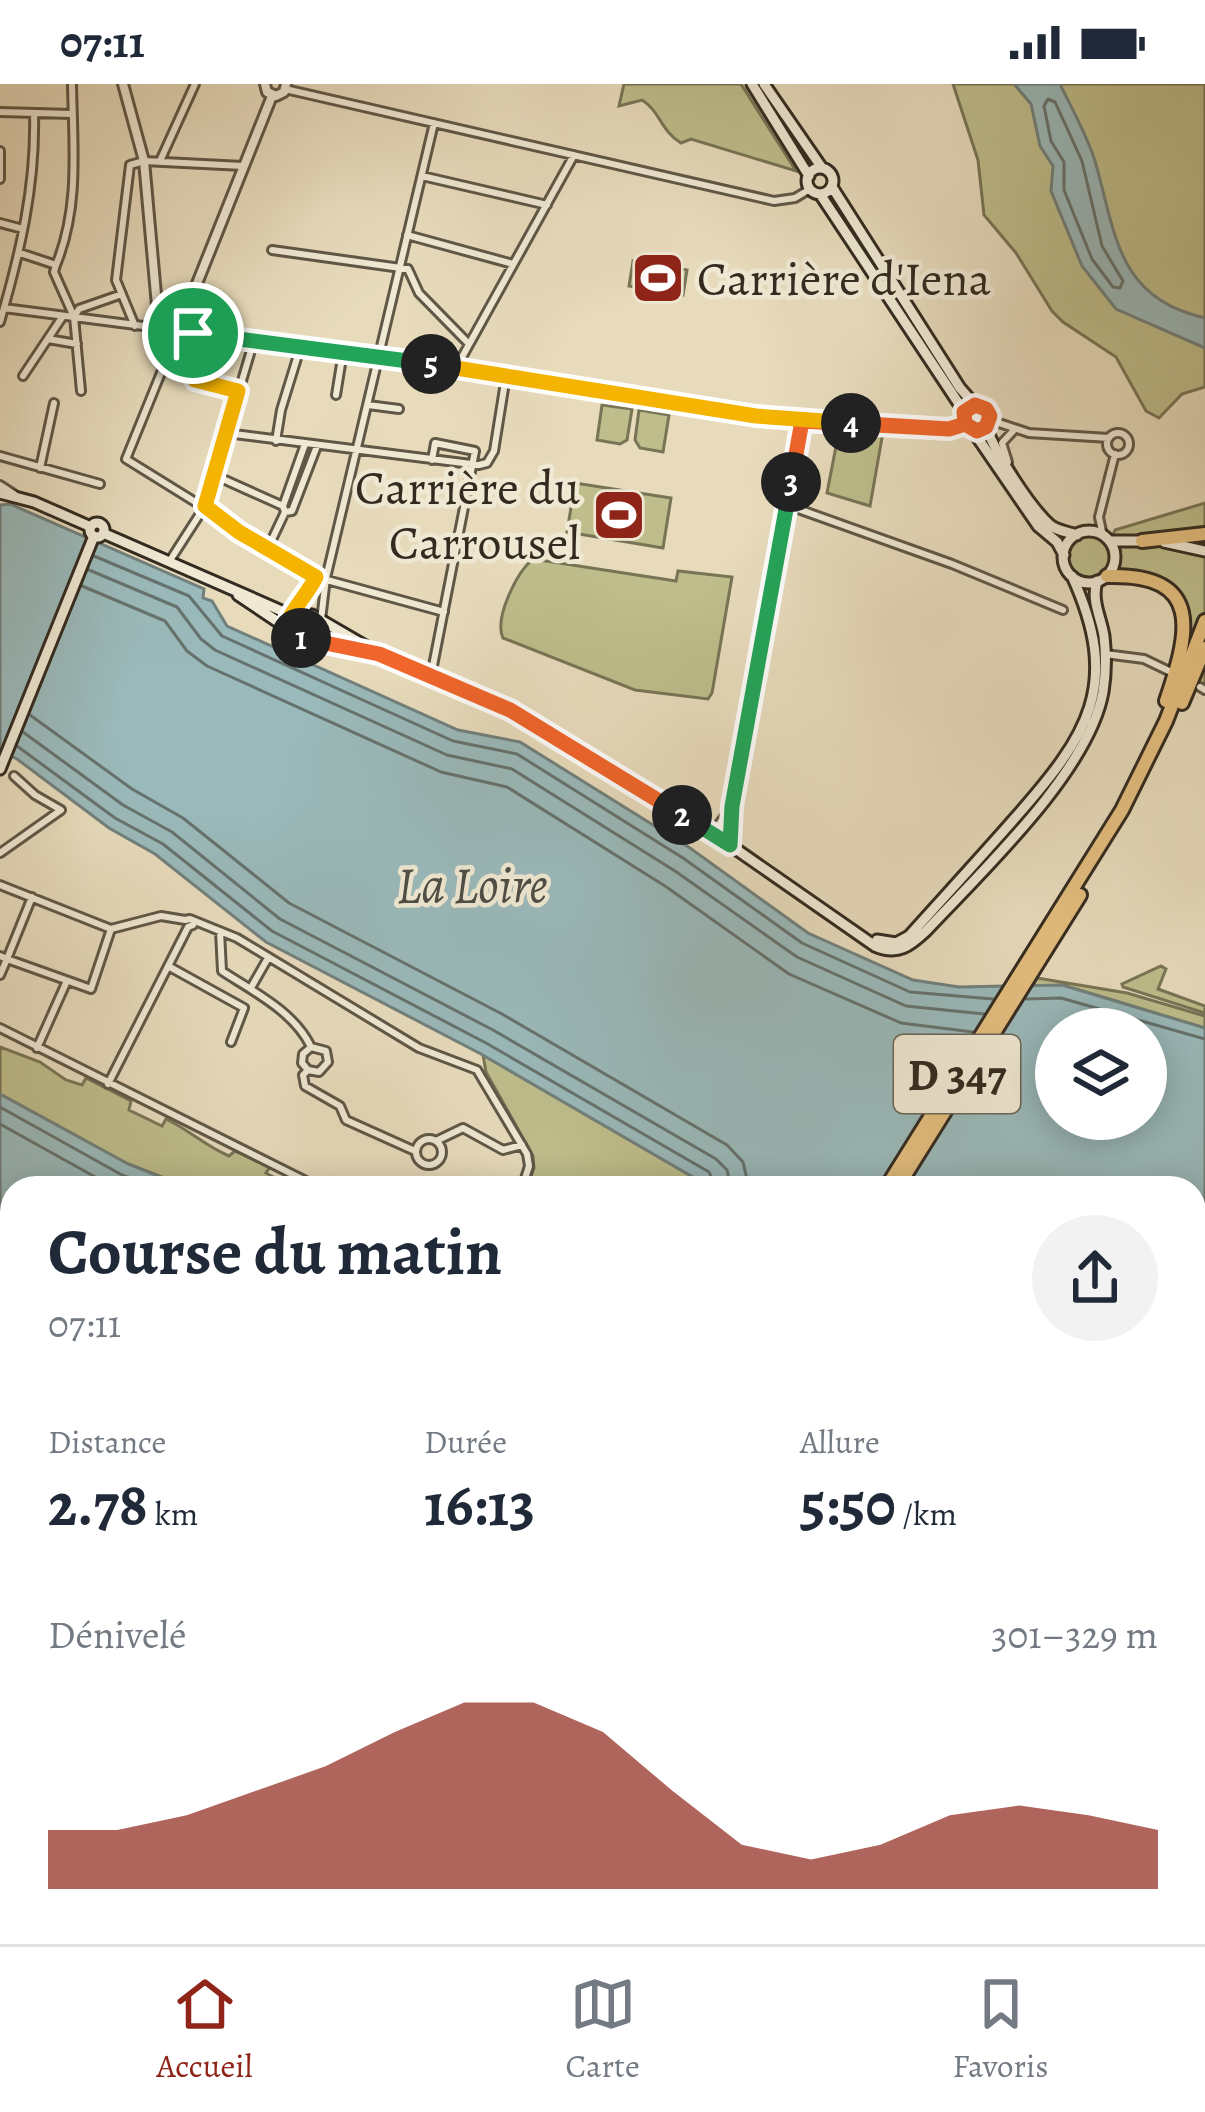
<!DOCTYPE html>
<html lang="fr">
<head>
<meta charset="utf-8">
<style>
  :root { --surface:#fff; --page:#f2f2f3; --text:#1f2937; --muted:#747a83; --line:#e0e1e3; --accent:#8f2418 }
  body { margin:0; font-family:Alegreya,serif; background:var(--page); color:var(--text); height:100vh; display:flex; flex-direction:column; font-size:45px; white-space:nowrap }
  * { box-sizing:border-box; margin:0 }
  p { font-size:39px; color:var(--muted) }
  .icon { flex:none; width:66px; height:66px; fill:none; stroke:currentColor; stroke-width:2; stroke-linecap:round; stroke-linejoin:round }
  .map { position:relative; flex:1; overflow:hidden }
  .details { position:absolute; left:0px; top:1092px; width:1206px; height:768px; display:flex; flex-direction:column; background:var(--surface); border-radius:36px 36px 0 0; box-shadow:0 6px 30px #0003 }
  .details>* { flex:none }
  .buttons { position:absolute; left:1035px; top:924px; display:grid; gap:24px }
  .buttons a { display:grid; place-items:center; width:132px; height:132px; border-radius:50%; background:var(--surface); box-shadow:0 6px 30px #0003; font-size:60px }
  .pin { position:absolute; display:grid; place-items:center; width:102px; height:102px; color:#fff; margin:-51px; border:6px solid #fff; border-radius:50%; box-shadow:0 3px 12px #0007 }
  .km { position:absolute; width:60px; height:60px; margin:-30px; border-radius:50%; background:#222; color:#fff; font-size:33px; line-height:60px; text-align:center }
  .round { display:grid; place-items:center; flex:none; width:126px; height:126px; border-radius:63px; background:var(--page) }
  .headline { display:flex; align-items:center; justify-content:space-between; height:204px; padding:0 48px }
  h1 { font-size:66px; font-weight:700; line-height:90px }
  .figures { display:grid; grid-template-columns:repeat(3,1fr); gap:18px; height:204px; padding:12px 48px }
  .figures div { display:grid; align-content:center }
  .figures b { font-size:60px; font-weight:700 }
  .figures small { font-size:33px; font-weight:400 }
  .figures p { font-size:33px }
  .chart { height:336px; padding:24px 48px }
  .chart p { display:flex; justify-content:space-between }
  .chart svg { width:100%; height:216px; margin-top:12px; fill:var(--accent); opacity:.7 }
  .status { display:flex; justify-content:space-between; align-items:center; height:84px; padding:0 60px; background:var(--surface); direction:ltr }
  .status svg { height:33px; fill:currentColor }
  .tab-bar { display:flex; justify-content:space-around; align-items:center; height:168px; border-top:3px solid var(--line); background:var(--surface); font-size:33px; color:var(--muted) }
  .tab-bar a { display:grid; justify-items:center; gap:6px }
  .tab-bar .selected { color:var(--accent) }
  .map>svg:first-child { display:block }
  .green { fill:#bebd8b; stroke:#787456; stroke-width:3 }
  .water { fill:#9ab9ba; stroke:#71807c; stroke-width:3; fill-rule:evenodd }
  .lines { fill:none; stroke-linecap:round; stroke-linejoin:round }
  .shore { stroke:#66726d; stroke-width:3 }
  .minor-casing { stroke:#605747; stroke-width:12 }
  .tertiary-casing { stroke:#605747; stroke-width:14 }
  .secondary-casing { stroke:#332b20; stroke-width:15 }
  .primary-casing { stroke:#332b20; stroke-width:16 }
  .trunk-casing { stroke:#332b20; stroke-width:18 }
  .minor { stroke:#efe8d3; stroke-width:6 }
  .tertiary { stroke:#efe8d3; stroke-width:8 }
  .secondary { stroke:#efe8d3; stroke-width:9 }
  .primary { stroke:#e4be7e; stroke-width:10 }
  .trunk { stroke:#e4be7e; stroke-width:12 }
  .rail-casing { stroke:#332b20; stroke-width:8 }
  .rail { stroke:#efe8d3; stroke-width:3; stroke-dasharray:9; stroke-linecap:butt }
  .trunk-bridge-casing { stroke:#332b20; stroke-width:18; stroke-linecap:butt }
  .trunk-bridge { stroke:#e4be7e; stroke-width:12 }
  .split-1-casing { stroke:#fff; stroke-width:24 }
  .split-2-casing { stroke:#fff; stroke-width:24 }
  .split-3-casing { stroke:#fff; stroke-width:24 }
  .split-4-casing { stroke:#fff; stroke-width:24 }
  .split-5-casing { stroke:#fff; stroke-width:24 }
  .split-6-casing { stroke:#fff; stroke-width:24 }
  .split-1 { stroke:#f5b400; stroke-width:15 }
  .split-2 { stroke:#f0652b; stroke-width:15 }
  .split-3 { stroke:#22a559; stroke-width:15 }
  .split-4 { stroke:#f0652b; stroke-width:15 }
  .split-5 { stroke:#f5b400; stroke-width:15 }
  .split-6 { stroke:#22a559; stroke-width:15 }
  .labels { text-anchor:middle; stroke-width:9; stroke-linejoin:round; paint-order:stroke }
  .shield { fill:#efe8d3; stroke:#6b6456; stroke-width:3 }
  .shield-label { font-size:45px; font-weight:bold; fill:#332b20 }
  .poi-label { font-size:48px; fill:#332b20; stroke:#efe8d3; text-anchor:start }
  .water-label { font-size:51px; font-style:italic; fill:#4d4e46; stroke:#efe8d3 }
</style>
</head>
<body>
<div class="status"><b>07:11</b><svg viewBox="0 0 49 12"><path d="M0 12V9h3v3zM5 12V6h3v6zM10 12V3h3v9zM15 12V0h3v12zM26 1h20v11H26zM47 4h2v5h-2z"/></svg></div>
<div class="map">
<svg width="1205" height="1860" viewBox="0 0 1205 1860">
  <rect width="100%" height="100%" fill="#e7dbbc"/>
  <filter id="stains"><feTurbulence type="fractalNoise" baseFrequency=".00167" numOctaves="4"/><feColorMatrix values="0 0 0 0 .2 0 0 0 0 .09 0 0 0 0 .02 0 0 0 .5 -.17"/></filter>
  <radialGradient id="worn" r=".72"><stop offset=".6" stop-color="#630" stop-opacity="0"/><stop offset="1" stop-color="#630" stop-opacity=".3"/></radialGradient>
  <path class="green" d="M624 0H741L796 87 691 55 681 59C660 46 660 27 642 16L619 22Z
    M953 0H1205V303L1182 310 1159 334 1146 327 1116 273 1063 238 1052 227 1016 169 984 131 978 76Z
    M633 177 687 186 683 211 629 202Z
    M602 321 632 325 627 356 620 360 597 356Z
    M639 326 669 331 663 368 640 364 635 356Z
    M839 347 883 348 870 422 827 409Z
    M575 399 671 414 663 464 567 448Z
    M1205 419V601L1171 587C1196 523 1172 509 1116 487L1113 451 1115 446Z
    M1068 473a21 21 0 1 1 42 0a21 21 0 1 1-42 0Z
    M533 475 676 497 678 487 732 493 712 609 708 615 635 606 503 554C494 535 516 489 533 475Z
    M1161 882 1166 885 1158 905 1205 922V929L1123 903 1122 900Z
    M1037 894 1127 909 1205 932V944L1063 901 1032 903Z
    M0 963 40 978 66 996 82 1001 86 994 131 1017 129 1026 162 1042 166 1035C191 1047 205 1062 229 1072L235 1067 270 1083 266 1089 293 1104H190L128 1080 0 1010Z
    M483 971 712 1104H527L534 1084 533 1072 486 988Z
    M1194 1414H1205V1815L1194 1809Z
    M1194 1837 1205 1842V1860H1087L1080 1848H1194Z"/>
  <path class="water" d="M1014 0H1060C1072 25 1087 51 1095 77 1116 149 1116 214 1205 234V264L1116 225 1082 182 1051 107 1053 82 1040 62 1031 20Z
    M10 420 204 505 203 514 212 517 227 542 458 646 520 658 690 764 808 849 913 896 959 903 1062 901 1205 944V1414H1194V1104H759L754 1099 712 1104 481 970 266 858 155 770 109 744 17 675 0 667V421ZM1056 945H1146V1035H1056Z
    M0 1010 128 1080 188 1104H12V1156L0 1151Z"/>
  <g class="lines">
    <path class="shore" d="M1048 15 1055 18 1082 77 1102 162 1123 197 1120 204 1113 203 1092 175 1064 106V78L1051 57 1044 22Z
      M94 472 189 512 222 552 453 657 517 670 683 774 802 859 910 908 993 915
      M89 486 177 523 201 555 215 566 447 671 512 685 675 787 797 873 906 922 984 930
      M82 502 165 537 187 567 207 582 441 688 507 703 665 802 789 890 901 939 973 948
      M30 631 132 705 183 734 289 819 502 930 727 1061 743 1078 749 1104
      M23 648 123 721 172 748 280 835 493 946 716 1075 727 1086 731 1104
      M17 662 115 734 163 760 272 847 486 959 709 1088 716 1104
      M1026 915 1061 914 1205 955
      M0 1023 122 1091 155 1104
      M0 1040 115 1104"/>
    <g class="minor-casing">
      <path id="minor" d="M285 5 774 117 795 114 810 105
        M0 28 72 30
        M0 67V95
        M160 77 195 0
        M422 92 547 121
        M0 139 23 145
        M407 151 513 180
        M272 166 408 185 419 209 468 259
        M20 169 56 181
        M56 181C80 123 73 62 72 0
        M56 181 54 188 74 233 81 307
        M4 224 159 244
        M74 233 79 225 122 210
        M0 238C20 169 36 102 34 29
        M135 242 116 196 130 81 144 77 243 82
        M178 247 126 375 316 493 444 528
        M193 249 195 296 239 307
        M48 255 77 260
        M456 284 574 71
        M23 292 63 232
        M336 311 343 268
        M368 321 399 325
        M990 336 1029 349 1109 354
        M1107 360a11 11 0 1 1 22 0a11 11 0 1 1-22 0Z
        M226 349 479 381 487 379 494 367 506 292
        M276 357 281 326 302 258
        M0 372 100 400
        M1008 378 1002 359 1014 346
        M40 384 54 319
        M214 391 283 422 285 428 292 427 317 362
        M0 401 14 410
        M787 421 952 480 1063 526
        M283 422 305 360
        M1103 452 1099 433 1115 370
        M268 464 285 428
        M169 478 205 422 254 256
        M292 528 308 513 316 493
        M321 536 326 494 434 39
        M1105 570 1144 575 1171 588
        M431 592 475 367 435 359 432 376
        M1200 603 1205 606
        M713 748 730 725
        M729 758 732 722 802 337
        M0 769 61 726 35 711 14 692
        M0 801 111 845
        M32 813 7 875 91 905 111 845
        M185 836 190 835 237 854 419 964 477 986 527 1070 529 1082 522 1104
        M111 845 161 832 185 836
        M220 847 222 887C252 907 294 927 311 963L326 967 328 978 319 988 308 986 302 979 303 970 311 963
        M0 872 7 875 0 891
        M168 882 244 924 231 958
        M252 902 268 874
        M0 944 320 1104
        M37 964 66 899
        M308 986 303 991 305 1002 340 1022 346 1036 415 1067
        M108 1000 188 843 193 841
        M416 1068a13 13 0 1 1 26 0a13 13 0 1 1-26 0Z
        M436 1057 463 1044 503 1066 522 1061
        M0 1432 12 1436
        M0 1543 12 1542
        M0 1613H12
        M163 1848 166 1860
        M192 1848 195 1860
        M746 1848 769 1860
        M55 1860 63 1848
        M290 1860 293 1848
        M500 1860 508 1848
        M590 1860 598 1848
        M677 1860V1848"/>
    </g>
    <g class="tertiary-casing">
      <path id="tertiary" d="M123 0 144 77 159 244 378 273 779 335 949 345 965 340
        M265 0 267 8 276 12 284 8 286 0
        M178 247 272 12
        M0 1268 12 1274
        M0 1677 12 1681
        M398 1848 418 1858
        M916 1848 935 1860
        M802 1860 811 1848"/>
    </g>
    <g class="secondary-casing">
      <path id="secondary" d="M752 0 809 92
        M764 0 822 84
        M807 97a13 13 0 1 1 26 0a13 13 0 1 1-26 0Z
        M832 103 960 304 975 321
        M820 110 965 329
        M964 334a13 13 0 1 1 26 0a13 13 0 1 1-26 0Z
        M986 343C996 370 1029 422 1050 441 1057 447 1068 448 1077 451
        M973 347 1038 442 1057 458 1064 471
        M0 409 34 418 91 443
        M90 446a7 7 0 1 1 14 0a7 7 0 1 1-14 0Z
        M1063 473a26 26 0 1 1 52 0a26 26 0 1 1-52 0Z
        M103 449 284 528 312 531 379 570 510 625 730 761 875 862C898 872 910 862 926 847 982 787 1089 687 1103 608 1106 590 1106 570 1104 552 1101 533 1091 517 1097 497
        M1110 457H1147
        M1164 458 1205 467
        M238 511 305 556 368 568
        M0 685 94 452
        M877 856 896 859 909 852C944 813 980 774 1015 734 1088 651 1122 602 1072 492
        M1194 1813 1205 1819"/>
    </g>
    <g class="primary-casing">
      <path id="primary" d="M0 1170 12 1175"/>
    </g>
    <g class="trunk-casing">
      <path id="trunk" d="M1142 457 1205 450
        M1107 492C1205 489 1189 549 1166 617
        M1182 619 1205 564
        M886 1104 1122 726 1166 637 1205 537
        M897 1104 1080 811
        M322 1860V1848
        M424 1860 432 1848"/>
    </g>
    <use href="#minor" class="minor"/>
    <use href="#tertiary" class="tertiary"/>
    <use href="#secondary" class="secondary"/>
    <use href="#primary" class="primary"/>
    <use href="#trunk" class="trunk"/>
    <g class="rail-casing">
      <path id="rail" d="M0 1202 12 1208
        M0 1232 12 1238
        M1194 1824 1205 1829"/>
    </g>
    <use href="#rail" class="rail"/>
    <g class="trunk-bridge-casing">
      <path id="trunk-bridge" d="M414 1859 421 1848"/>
    </g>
    <use href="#trunk-bridge" class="trunk-bridge"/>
  </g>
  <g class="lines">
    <g class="split-1-casing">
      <path id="split-1" d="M193 249 195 296 238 307 205 422 239 448 316 493C308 510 288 529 286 545L301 554"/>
    </g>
    <g class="split-2-casing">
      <path id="split-2" d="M301 554 379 570 510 626 682 731"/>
    </g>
    <g class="split-3-casing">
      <path id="split-3" d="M682 731 730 761 732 722 791 398"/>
    </g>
    <g class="split-4-casing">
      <path id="split-4" d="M791 398 802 337 949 345 965 340 977 347 986 343 990 332 986 325 975 321 964 328 965 340 949 345 851 339"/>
    </g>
    <g class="split-5-casing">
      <path id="split-5" d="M431 280 756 332 851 339"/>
    </g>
    <g class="split-6-casing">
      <path id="split-6" d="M193 249 431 280"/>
    </g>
    <use href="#split-1" class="split-1"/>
    <use href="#split-2" class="split-2"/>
    <use href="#split-3" class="split-3"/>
    <use href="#split-4" class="split-4"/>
    <use href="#split-5" class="split-5"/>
    <use href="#split-6" class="split-6"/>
  </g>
  <defs>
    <g id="stadium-square" transform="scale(2.7)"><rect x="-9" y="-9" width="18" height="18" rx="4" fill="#8f2418" stroke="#efe8d3"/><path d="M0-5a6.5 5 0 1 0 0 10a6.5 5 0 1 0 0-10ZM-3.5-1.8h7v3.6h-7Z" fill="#fff"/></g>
  </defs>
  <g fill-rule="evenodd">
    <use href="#stadium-square" x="658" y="194"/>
    <use href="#stadium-square" x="619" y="431"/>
  </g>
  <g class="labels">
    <rect class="shield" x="894" y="951" width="126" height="78" rx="9"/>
    <g class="shield-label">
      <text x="957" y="1006">D 347</text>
    </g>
    <g class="poi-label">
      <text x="697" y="211">Carrière d'Iena</text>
      <text x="580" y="420" text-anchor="end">Carrière du<tspan x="580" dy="55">Carrousel</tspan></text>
    </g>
    <g class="water-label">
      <text x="472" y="818">La Loire</text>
    </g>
  </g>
  <rect width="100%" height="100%" filter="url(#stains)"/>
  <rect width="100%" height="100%" fill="url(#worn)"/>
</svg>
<div class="buttons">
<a><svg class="icon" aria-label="layers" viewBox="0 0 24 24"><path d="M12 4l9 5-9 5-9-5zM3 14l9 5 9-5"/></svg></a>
</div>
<div class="pin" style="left:193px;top:249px;background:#1e9e55"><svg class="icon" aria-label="arrive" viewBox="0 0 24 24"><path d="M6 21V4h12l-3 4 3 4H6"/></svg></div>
<b class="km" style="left:301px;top:554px">1</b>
<b class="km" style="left:682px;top:731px">2</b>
<b class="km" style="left:791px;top:398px">3</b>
<b class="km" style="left:851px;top:339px">4</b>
<b class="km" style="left:431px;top:280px">5</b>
<section class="details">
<div class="headline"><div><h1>Course du matin</h1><p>07:11</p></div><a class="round"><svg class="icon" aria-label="share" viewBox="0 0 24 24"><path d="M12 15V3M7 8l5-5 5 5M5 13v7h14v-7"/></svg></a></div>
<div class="figures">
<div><p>Distance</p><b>2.78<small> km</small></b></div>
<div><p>Durée</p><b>16:13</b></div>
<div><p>Allure</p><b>5:50<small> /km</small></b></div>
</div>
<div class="chart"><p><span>Dénivelé</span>301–329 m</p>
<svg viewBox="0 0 160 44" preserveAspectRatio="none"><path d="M0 44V32L10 32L20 29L30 24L40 19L50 12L60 6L70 6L80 12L90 24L100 35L110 38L120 35L130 29L140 27L150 29L160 32V44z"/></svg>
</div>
</section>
</div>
<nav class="tab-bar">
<a class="selected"><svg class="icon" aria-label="home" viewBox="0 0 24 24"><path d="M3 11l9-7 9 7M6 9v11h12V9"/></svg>Accueil</a>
<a><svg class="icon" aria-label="map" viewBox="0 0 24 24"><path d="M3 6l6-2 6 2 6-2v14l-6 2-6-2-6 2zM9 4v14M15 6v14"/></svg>Carte</a>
<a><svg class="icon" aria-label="saved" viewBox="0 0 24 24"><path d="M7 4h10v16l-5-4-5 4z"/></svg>Favoris</a>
</nav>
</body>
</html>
